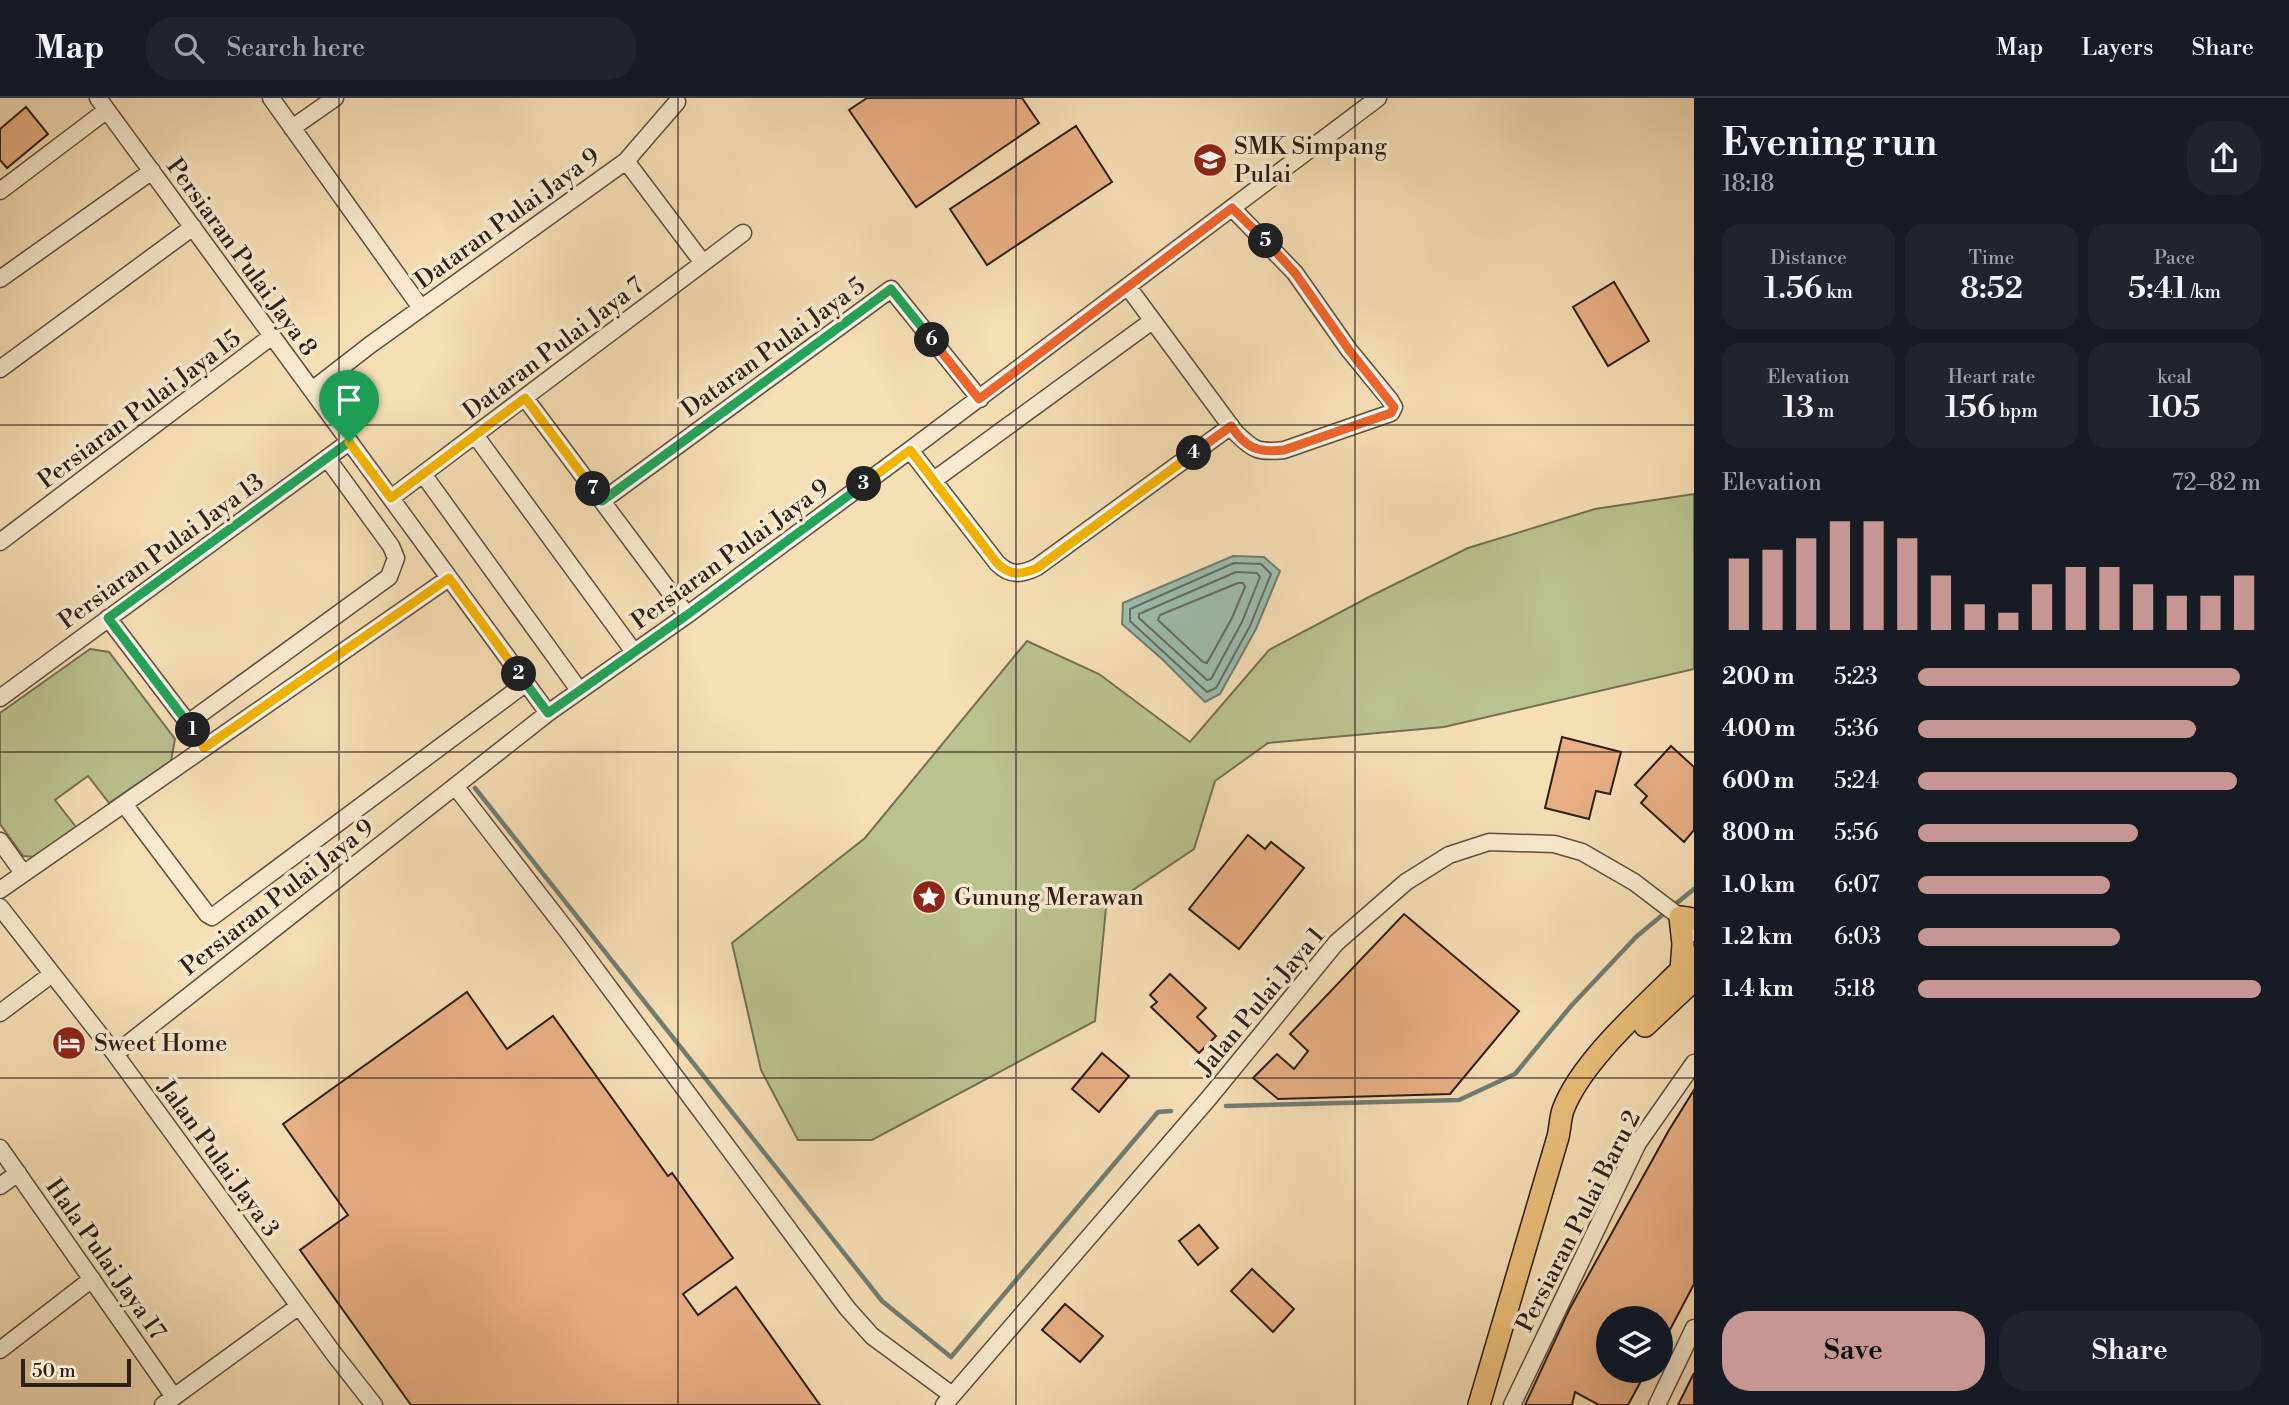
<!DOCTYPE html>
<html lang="en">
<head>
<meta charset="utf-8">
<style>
  :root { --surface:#171b24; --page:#20242c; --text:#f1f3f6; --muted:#9ea1a6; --line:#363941; --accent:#c59692 }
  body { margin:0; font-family:"Libre Bodoni",serif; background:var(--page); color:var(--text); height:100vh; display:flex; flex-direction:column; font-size:26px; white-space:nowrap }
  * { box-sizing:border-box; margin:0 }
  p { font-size:23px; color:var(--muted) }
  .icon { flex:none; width:38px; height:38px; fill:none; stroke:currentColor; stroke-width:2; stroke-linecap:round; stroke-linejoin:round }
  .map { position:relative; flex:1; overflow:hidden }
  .drawer { display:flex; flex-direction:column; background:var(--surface); width:595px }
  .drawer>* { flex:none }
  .tools { position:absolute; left:1596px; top:1208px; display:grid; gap:14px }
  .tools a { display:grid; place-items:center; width:77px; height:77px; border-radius:50%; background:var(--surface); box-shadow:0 7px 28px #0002; font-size:35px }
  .scale { position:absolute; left:21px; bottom:18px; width:110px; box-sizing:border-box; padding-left:7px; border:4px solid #2d1e17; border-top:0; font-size:19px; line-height:24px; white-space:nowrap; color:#2d1e17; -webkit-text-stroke:5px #f9eacf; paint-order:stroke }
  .pin { position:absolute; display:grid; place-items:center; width:60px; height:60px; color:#fff; margin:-72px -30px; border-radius:50% 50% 50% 0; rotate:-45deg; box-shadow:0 0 7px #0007 }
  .pin .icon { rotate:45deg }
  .km { position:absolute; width:35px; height:35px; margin:-18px; border-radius:50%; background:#222; color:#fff; font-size:19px; line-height:35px; text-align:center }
  .round { display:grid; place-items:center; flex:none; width:74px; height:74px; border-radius:28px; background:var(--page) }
  .head { display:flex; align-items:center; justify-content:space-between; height:119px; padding:0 28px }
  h1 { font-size:38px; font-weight:600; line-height:52px }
  .figures { display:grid; grid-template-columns:repeat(3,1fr); gap:10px; height:119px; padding:7px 28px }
  .figures div { display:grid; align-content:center; border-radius:18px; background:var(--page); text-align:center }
  .figures b { font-size:30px; font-weight:600 }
  .figures small { font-size:19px; font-weight:400 }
  .figures p { font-size:19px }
  .chart { height:196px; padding:14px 28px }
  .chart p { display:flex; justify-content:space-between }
  .chart svg { width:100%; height:126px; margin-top:7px; stroke:var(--accent); stroke-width:6 }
  .cta { display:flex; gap:14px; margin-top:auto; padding:14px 28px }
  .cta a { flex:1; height:80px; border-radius:28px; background:var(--accent); color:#111; font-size:28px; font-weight:600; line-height:80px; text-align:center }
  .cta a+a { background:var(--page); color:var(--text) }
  ul { padding:0 28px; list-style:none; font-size:23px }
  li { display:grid; grid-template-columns:112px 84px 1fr; align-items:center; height:52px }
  li i { height:18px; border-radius:9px; background:var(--accent) }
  header { display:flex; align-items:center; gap:42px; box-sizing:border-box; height:98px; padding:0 35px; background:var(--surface); border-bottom:2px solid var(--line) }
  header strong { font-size:33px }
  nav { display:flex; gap:38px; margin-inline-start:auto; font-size:24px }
  .search { width:490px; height:63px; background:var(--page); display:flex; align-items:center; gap:18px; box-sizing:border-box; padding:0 24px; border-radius:28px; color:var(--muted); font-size:26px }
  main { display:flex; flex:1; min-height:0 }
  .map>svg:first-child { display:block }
  .green { fill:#bac28f; stroke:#747053; stroke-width:2 }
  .water { fill:#9dbcae; stroke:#707d72; stroke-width:2 }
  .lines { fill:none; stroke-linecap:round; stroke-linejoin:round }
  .shore { stroke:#656d62; stroke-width:2 }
  .stream { stroke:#707d72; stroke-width:4.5 }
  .building { fill:#e8b084; stroke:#2d1e17; stroke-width:2 }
  .minor-casing { stroke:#5f4e3e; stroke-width:19 }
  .major-casing { stroke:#2d1e17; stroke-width:24 }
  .minor { stroke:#f9eacf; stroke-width:16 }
  .major { stroke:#ebbf7a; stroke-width:21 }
  .split-1-casing { stroke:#fff; stroke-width:14 }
  .split-2-casing { stroke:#fff; stroke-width:14 }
  .split-3-casing { stroke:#fff; stroke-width:14 }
  .split-4-casing { stroke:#fff; stroke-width:14 }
  .split-5-casing { stroke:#fff; stroke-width:14 }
  .split-6-casing { stroke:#fff; stroke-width:14 }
  .split-7-casing { stroke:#fff; stroke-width:14 }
  .split-8-casing { stroke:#fff; stroke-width:14 }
  .split-1 { stroke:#22a559; stroke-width:9 }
  .split-2 { stroke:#f5b400; stroke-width:9 }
  .split-3 { stroke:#22a559; stroke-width:9 }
  .split-4 { stroke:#f5b400; stroke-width:9 }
  .split-5 { stroke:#f0652b; stroke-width:9 }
  .split-6 { stroke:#f0652b; stroke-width:9 }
  .split-7 { stroke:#22a559; stroke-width:9 }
  .split-8 { stroke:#f5b400; stroke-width:9 }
  .grid { fill:none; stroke:#2d1e17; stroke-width:2; stroke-opacity:0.55 }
  .labels { text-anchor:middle; stroke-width:7; stroke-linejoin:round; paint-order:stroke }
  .poi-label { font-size:24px; fill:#2d1e17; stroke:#f9eacf; text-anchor:start }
  .street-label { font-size:24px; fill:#2d1e17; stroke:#f9eacf }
</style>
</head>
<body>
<header>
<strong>Map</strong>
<div class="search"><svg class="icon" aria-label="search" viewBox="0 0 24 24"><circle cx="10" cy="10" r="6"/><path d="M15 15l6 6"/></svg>Search here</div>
<nav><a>Map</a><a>Layers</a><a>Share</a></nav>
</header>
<main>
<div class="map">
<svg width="1694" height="1307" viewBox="0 0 1694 1307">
  <rect width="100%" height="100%" fill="#f6deb5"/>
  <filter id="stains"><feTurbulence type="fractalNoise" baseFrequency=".00286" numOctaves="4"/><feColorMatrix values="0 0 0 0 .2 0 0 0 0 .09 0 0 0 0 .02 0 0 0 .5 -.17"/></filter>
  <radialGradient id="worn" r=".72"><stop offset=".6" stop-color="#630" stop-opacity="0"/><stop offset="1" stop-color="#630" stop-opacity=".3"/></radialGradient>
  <path class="green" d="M1694 396V571L1444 629 1268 645 1215 683 1194 751 1106 810 1095 923 872 1042H798L761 972 732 845 865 740 1027 543 1099 576 1190 644 1269 552 1369 499 1468 450 1595 411Z
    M90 551 109 554 175 641 171 663 109 705 88 678 55 702 76 729 35 759 23 758 0 726V615Z"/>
  <path class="water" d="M1233 458 1264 459 1280 473 1256 531 1220 596 1205 604 1162 561 1122 526 1123 505Z"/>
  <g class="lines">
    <path class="shore" d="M1234 465 1261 466 1271 476 1250 528 1216 590 1207 594 1130 523V511Z
      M1236 474 1257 475 1260 479 1242 524 1211 581 1207 582 1139 520V516Z
      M1238 485H1243L1245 489 1232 520 1207 565 1203 564 1158 522 1160 517Z"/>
    <path class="stream" d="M475 690 882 1203 951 1259 1158 1014 1171 1013
      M1673 808 1694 791
      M1226 1008 1459 1002 1515 976 1571 908 1636 839 1666 814"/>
  </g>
  <path class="building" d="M867 0H1022L1039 25 916 109 849 12Z
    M26 9 48 36 7 70 0 62V31Z
    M1076 28 1112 84 987 167 950 111Z
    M1614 184 1649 243 1608 268 1573 209Z
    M1562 639 1621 654 1610 696 1596 693 1589 721 1545 710Z
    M1671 648 1694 669V732L1684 744 1641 705 1647 698 1635 687Z
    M1248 737 1265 751 1271 744 1304 770 1239 851 1189 811Z
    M1404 816 1519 913 1450 996 1278 1001 1253 980 1277 956 1294 971 1308 953 1290 936Z
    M1170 876 1206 910 1197 919 1216 938 1199 955 1151 909 1157 904 1150 897Z
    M467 894 507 951 553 918 668 1078 672 1075 733 1160 683 1196 698 1217 736 1189 820 1307H411L300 1152 348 1117 283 1026Z
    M1102 955 1129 978 1099 1014 1072 991Z
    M1694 992V1186L1673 1226 1661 1248V1220H1608V1272H1647L1628 1307H1599L1575 1294 1572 1307H1525L1569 1212 1669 1032Z
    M1199 1127 1218 1150 1198 1167 1179 1143Z
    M1252 1171 1294 1211 1273 1234 1231 1193Z
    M1065 1206 1103 1238 1080 1264 1042 1232Z
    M1694 1275V1307H1678Z"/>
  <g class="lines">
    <g class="minor-casing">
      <path id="minor" d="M98 0 548 615
        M271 0 421 210
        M292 30 335 0
        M626 63 677 4
        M0 93 107 12
        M0 181 152 73
        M1128 189 1235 334C1253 352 1258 355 1284 352L1391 315 1394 309 1390 302 1349 252 1295 175 1232 110
        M0 271 193 129
        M312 292 370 247 626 63 703 165
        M525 300 687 517
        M475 337 634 554
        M910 352 997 465C1010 478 1021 477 1037 469L1231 328
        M423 376 579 592
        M934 382 1152 223
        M391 400 743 135
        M602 403 891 191 980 301
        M0 444 272 238
        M108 520 188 625 204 650
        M0 600 349 344
        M188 625 389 479 396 460 391 448 327 360
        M455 688 568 834 847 1210 872 1238 952 1297
        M124 706 207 816 212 819 526 585
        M0 743 23 775
        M0 792 449 480
        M0 809 115 956 334 1256 374 1307
        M0 915 52 876
        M115 956 548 615 687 517 910 352 1378 0
        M0 1050 174 1299
        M0 1088 18 1075
        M0 1252 92 1181
        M163 1307 299 1208
        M944 1307 1209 1000 1336 845 1406 784 1449 757 1489 744 1554 746 1582 754 1634 784 1680 819 1694 835
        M1512 1307 1638 1045 1694 965
        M1657 1307 1694 1230"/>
    </g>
    <g class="major-casing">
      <path id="major" d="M1681 873 1683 846 1680 819 1694 821
        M1645 928 1694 882
        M1479 1307 1558 1039C1560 1031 1560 1021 1563 1012 1582 960 1654 900 1694 859"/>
    </g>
    <use href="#minor" class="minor"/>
    <use href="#major" class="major"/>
  </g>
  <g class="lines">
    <g class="split-1-casing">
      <path id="split-1" d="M193 632 108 520 349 344"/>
    </g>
    <g class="split-2-casing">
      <path id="split-2" d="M193 632 204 650 449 480 519 576"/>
    </g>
    <g class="split-3-casing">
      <path id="split-3" d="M519 576 548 615 687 517 864 386"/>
    </g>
    <g class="split-4-casing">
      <path id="split-4" d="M864 386 910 352 997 465C1010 478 1021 477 1037 470L1194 355"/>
    </g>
    <g class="split-5-casing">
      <path id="split-5" d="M1194 355 1231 328C1246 350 1257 355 1284 352L1391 315 1394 309 1349 252 1295 175 1266 143"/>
    </g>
    <g class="split-6-casing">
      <path id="split-6" d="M932 242 979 301 1232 110 1266 143"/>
    </g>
    <g class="split-7-casing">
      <path id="split-7" d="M593 391 602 403 891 191 932 242"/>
    </g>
    <g class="split-8-casing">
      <path id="split-8" d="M349 344 391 400 525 300 593 391"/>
    </g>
    <use href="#split-1" class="split-1"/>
    <use href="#split-2" class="split-2"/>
    <use href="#split-3" class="split-3"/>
    <use href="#split-4" class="split-4"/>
    <use href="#split-5" class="split-5"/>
    <use href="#split-6" class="split-6"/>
    <use href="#split-7" class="split-7"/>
    <use href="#split-8" class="split-8"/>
  </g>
  <path class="grid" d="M339 0V1307M678 0V1307M1016 0V1307M1355 0V1307M0 327H1694M0 654H1694M0 980H1694"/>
  <defs>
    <g id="school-disc" transform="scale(1.75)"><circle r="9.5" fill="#8f2418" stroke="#f9eacf"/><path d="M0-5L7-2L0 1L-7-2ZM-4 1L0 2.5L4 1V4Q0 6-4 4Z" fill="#fff"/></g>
    <g id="sight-disc" transform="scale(1.75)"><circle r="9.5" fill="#8f2418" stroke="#f9eacf"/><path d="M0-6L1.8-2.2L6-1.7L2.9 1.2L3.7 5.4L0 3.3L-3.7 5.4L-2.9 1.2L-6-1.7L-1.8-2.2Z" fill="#fff"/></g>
    <g id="hotel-disc" transform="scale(1.75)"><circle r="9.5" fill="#8f2418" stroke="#f9eacf"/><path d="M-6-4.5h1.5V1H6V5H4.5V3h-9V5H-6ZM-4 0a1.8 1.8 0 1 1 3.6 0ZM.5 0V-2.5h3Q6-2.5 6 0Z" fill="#fff"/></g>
  </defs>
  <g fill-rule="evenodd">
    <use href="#school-disc" x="1210" y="62"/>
    <use href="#sight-disc" x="929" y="799"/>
    <use href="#hotel-disc" x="69" y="945"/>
  </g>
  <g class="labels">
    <g class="poi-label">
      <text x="1234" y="56">SMK Simpang<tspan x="1234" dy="28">Pulai</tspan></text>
      <text x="954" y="807">Gunung Merawan</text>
      <text x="94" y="953">Sweet Home</text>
    </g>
    <g class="street-label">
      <text transform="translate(507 120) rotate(-36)" y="8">Dataran Pulai Jaya 9</text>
      <text transform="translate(242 159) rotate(54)" y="8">Persiaran Pulai Jaya 8</text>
      <text transform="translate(773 249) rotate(-36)" y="8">Dataran Pulai Jaya 5</text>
      <text transform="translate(553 250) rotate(-37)" y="8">Dataran Pulai Jaya 7</text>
      <text transform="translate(139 311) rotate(-37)" y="8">Persiaran Pulai Jaya 15</text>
      <text transform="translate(161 453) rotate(-36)" y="8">Persiaran Pulai Jaya 13</text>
      <text transform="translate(730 456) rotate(-36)" y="8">Persiaran Pulai Jaya 9</text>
      <text transform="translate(277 799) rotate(-38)" y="8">Persiaran Pulai Jaya 9</text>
      <text transform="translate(1260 903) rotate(-50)" y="8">Jalan Pulai Jaya 1</text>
      <text transform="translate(219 1060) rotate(54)" y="8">Jalan Pulai Jaya 3</text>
      <text transform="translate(1578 1123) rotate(-63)" y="8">Persiaran Pulai Baru 2</text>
      <text transform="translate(106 1161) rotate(55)" y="8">Hala Pulai Jaya 17</text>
    </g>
  </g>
  <rect width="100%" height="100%" filter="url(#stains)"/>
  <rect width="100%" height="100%" fill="url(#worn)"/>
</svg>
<div class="tools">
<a><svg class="icon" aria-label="layers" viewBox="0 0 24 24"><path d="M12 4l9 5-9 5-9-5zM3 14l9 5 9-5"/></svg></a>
</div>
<div class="scale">50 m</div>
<div class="pin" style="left:349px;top:344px;background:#1e9e55"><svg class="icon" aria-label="arrive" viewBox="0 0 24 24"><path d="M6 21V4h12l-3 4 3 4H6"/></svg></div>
<b class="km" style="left:193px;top:632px">1</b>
<b class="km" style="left:519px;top:576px">2</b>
<b class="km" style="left:864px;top:386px">3</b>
<b class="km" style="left:1194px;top:355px">4</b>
<b class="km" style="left:1266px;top:143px">5</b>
<b class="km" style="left:932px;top:242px">6</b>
<b class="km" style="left:593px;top:391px">7</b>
</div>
<section class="drawer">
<div class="head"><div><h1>Evening run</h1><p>18:18</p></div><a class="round"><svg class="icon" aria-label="share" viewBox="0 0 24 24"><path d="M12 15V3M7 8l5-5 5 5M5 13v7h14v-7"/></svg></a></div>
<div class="figures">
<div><p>Distance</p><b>1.56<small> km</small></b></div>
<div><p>Time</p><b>8:52</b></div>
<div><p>Pace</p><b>5:41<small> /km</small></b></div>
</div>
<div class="figures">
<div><p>Elevation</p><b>13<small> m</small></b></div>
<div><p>Heart rate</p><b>156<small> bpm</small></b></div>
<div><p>kcal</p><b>105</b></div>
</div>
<div class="chart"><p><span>Elevation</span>72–82 m</p>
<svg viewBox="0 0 160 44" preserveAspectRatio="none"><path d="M5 44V19M15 44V16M25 44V12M35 44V6M45 44V6M55 44V12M65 44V25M75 44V35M85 44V38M95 44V28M105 44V22M115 44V22M125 44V28M135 44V32M145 44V32M155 44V25"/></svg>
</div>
<ul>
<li><b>200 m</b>5:23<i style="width:94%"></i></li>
<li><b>400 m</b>5:36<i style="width:81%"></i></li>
<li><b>600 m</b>5:24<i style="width:93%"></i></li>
<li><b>800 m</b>5:56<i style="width:64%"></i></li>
<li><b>1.0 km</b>6:07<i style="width:56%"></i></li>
<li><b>1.2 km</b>6:03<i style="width:59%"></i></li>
<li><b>1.4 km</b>5:18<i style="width:100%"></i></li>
</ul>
<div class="cta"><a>Save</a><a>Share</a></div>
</section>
</main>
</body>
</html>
